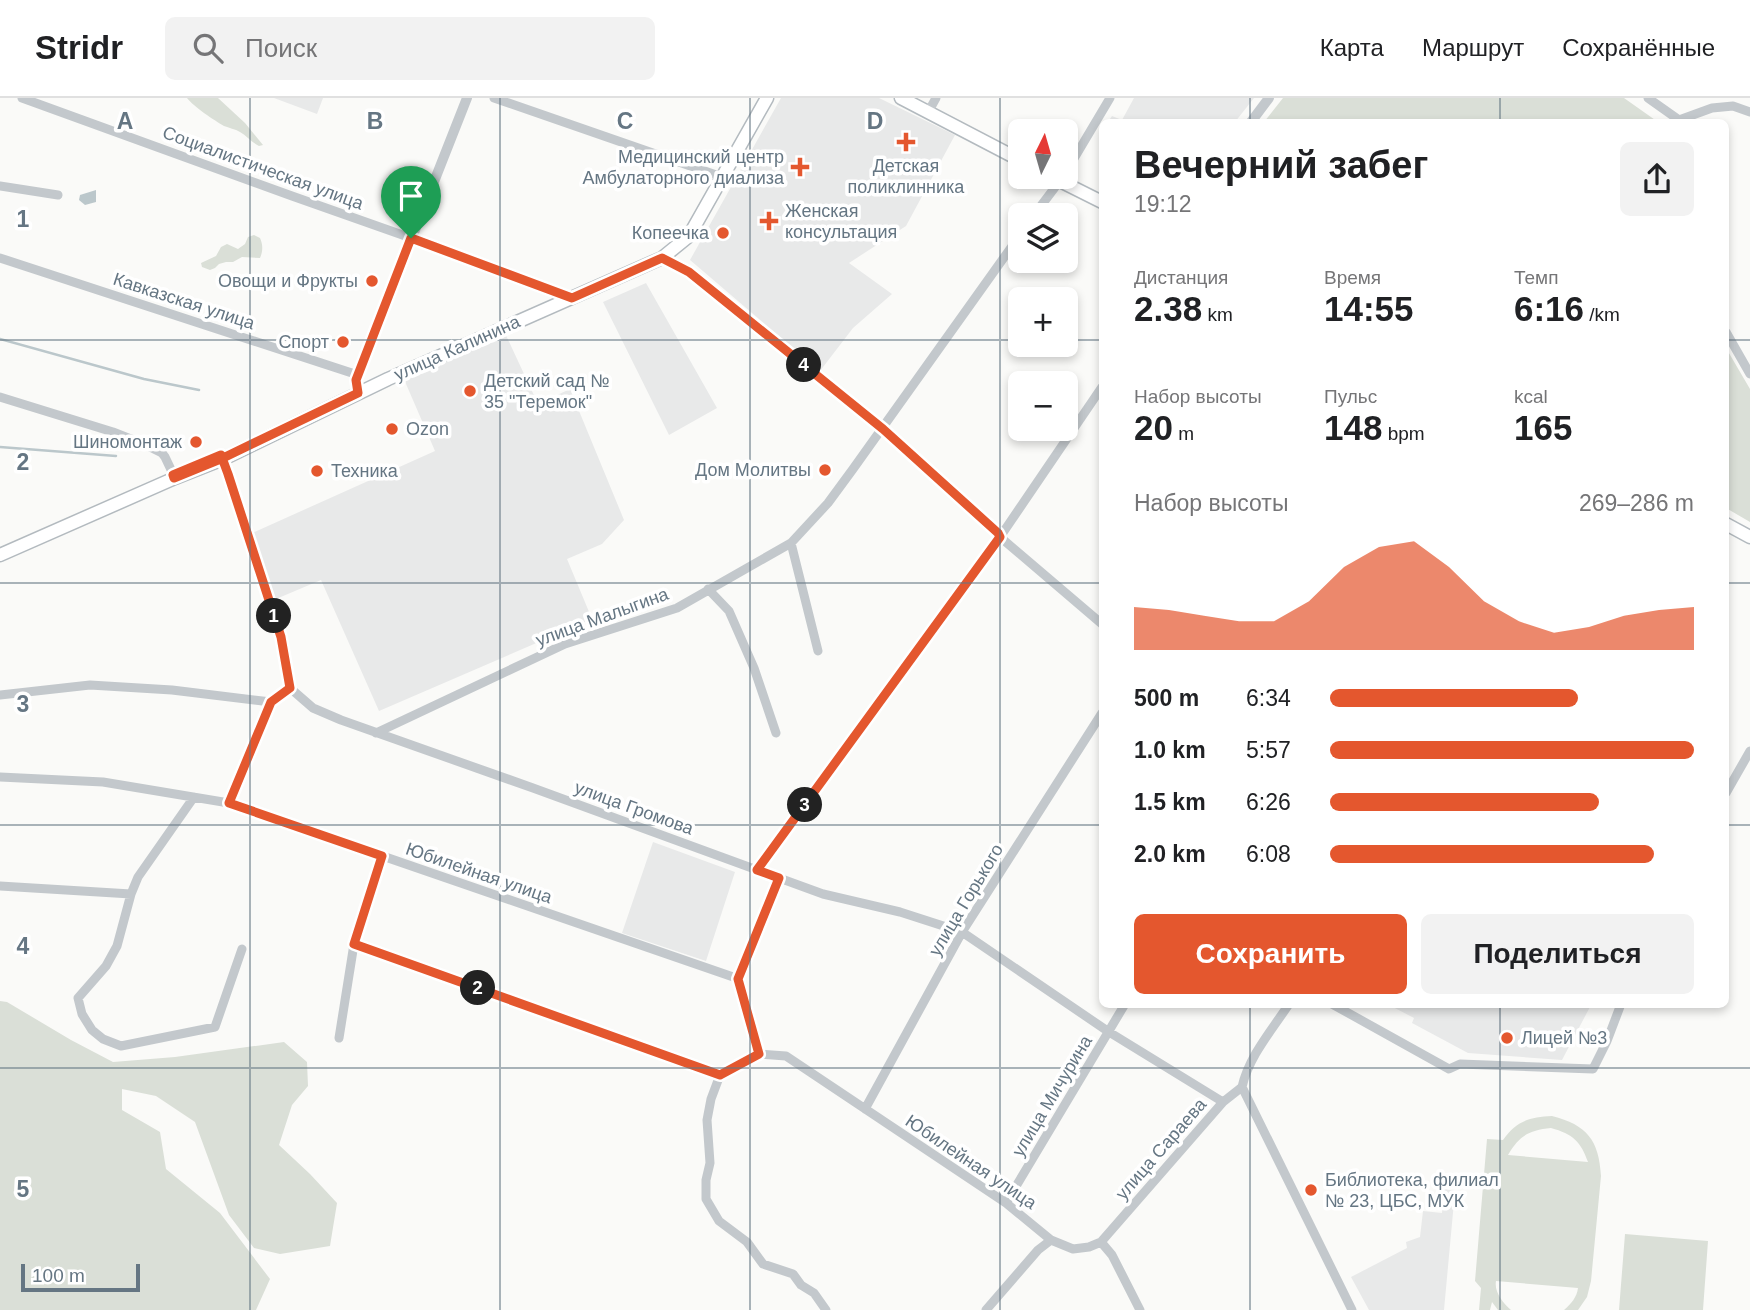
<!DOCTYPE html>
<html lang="ru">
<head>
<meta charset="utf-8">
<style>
  :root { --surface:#fff; --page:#f2f2f2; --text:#202124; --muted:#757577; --line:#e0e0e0; --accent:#e4572e }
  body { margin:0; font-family:Helvetica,sans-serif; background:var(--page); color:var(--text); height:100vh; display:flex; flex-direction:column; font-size:26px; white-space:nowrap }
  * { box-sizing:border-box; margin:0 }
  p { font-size:23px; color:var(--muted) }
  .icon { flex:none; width:38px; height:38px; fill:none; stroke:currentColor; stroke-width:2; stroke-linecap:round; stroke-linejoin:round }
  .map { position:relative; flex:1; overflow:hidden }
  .panel { position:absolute; left:1099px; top:21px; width:630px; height:889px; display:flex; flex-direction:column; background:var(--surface); border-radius:10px; box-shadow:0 4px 10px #0003 }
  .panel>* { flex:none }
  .needle { width:46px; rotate:5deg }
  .tools { position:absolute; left:1008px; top:21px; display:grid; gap:14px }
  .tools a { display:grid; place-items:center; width:70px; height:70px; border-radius:10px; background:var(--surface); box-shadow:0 4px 10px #0003; font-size:35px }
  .scale { position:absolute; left:21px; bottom:18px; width:119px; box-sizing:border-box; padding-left:7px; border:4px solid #657683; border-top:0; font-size:19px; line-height:24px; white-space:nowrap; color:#657683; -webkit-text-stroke:5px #fff; paint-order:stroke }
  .pin { position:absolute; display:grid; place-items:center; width:60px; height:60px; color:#fff; margin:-72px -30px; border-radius:50% 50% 50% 0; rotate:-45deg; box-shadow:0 0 7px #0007 }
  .pin .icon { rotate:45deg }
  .km { position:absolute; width:35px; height:35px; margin:-18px; border-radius:50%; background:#222; color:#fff; font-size:19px; line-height:35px; text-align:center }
  .round { display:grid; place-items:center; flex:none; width:74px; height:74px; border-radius:10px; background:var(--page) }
  .overview { display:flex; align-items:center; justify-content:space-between; height:119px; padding:0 35px }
  h1 { font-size:38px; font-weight:600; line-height:52px }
  .figures { display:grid; grid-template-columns:repeat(3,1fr); gap:10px; height:119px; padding:7px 35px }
  .figures div { display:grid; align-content:center }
  .figures b { font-size:35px; font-weight:600 }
  .figures small { font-size:19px; font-weight:400 }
  .figures p { font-size:19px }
  .chart { height:196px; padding:14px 35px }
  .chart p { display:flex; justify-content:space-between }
  .chart svg { width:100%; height:126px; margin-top:7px; fill:var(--accent); opacity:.7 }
  .cta { display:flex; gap:14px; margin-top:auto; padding:14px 35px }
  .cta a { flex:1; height:80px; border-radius:10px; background:var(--accent); color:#fff; font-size:28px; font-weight:600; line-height:80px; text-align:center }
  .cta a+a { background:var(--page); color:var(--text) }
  ul { padding:0 35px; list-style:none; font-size:23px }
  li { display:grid; grid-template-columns:112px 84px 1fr; align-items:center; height:52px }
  li i { height:18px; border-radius:9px; background:var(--accent) }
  header { display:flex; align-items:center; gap:42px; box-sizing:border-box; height:98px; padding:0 35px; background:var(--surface); border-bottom:2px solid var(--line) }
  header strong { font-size:33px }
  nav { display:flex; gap:38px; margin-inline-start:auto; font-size:24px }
  .search { width:490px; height:63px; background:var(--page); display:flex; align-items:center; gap:18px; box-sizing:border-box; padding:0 24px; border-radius:10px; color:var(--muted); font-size:26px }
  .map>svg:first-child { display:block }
  .built { fill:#e8e9e9 }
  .green { fill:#dadfd7; fill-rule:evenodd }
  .water { fill:#bbc7cb }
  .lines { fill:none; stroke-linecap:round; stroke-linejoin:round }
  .stream { stroke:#bbc7cb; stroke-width:2.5 }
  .secondary-casing { stroke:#b3babf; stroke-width:15 }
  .minor { stroke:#c3c8cc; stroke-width:9 }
  .tertiary { stroke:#c3c8cc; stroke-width:10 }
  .secondary { stroke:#fff; stroke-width:12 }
  .route-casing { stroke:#fff; stroke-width:14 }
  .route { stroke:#e4572e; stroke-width:9 }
  .grid { fill:none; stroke:#657683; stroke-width:2; stroke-opacity:0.55 }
  .poi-dot { fill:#e4572e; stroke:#fff; stroke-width:2.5 }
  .labels { text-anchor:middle; stroke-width:7; stroke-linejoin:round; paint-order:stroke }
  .poi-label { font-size:18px; fill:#657683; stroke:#fff; text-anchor:end }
  .street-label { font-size:18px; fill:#657683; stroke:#fff }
  .grid-label { font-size:23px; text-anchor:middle; font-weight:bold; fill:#657683; stroke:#fff; stroke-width:7; stroke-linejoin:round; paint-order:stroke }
</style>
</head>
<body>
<header>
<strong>Stridr</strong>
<div class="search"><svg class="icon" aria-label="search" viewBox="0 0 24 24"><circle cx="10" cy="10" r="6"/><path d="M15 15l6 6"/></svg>Поиск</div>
<nav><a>Карта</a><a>Маршрут</a><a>Сохранённые</a></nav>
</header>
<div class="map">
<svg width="1750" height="1212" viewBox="0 0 1750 1212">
  <rect width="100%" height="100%" fill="#fafaf8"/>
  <path class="built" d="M274 0H323L317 16Z
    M781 0H879L955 37 906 128 849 165 892 196 853 230 820 273 690 162Z
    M1134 0H1254L1235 24H1108L1112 18 1122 22Z
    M646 185 717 310 669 337 603 204Z
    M504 233 538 306 570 291 624 422 602 446 567 461 592 521 379 613 321 482 276 501 250 436 435 353 403 279 484 242 486 246 490 244 489 240Z
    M653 744 735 774 706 863 622 835Z
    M1389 907 1591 906V907L1562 962 1468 955 1412 925 1414 920Z
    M1444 1091 1455 1093 1444 1212H1369L1351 1179 1407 1150 1406 1144 1420 1139 1423 1113 1442 1115Z"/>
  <path class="green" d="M187 0H218L245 25 263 47 259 48C251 44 247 38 240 34 235 31 229 30 224 28 214 22 194 9 187 0Z
    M1283 0H1624L1658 24H1264Z
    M254 137 260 140C263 147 263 153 260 160L242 159 233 164H226L219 166 215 170 210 172 202 169 201 165 216 158 221 149 227 146 238 151 245 146 248 139Z
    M1726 250 1750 291V424L1726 410Z
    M0 903 7 904 71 942 113 964 175 959 284 944 307 964 308 988 292 1007 279 1047 310 1076 337 1105 330 1148 280 1156 254 1150 229 1117 195 1024 156 998 122 991V1012L160 1034 166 1071 220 1115 270 1181 256 1212H0Z
    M1552 1018C1587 1027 1599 1042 1601 1078L1591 1183 1587 1199 1578 1212H1564C1571 1206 1577 1199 1578 1190L1496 1183C1494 1194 1503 1205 1511 1212H1498L1492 1204 1490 1212H1479L1481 1190 1475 1183 1487 1041 1503 1042C1516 1023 1530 1019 1552 1018ZM1551 1030C1573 1036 1581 1044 1588 1064L1508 1057C1519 1038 1529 1032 1551 1030Z
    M1625 1136 1708 1143 1703 1212H1619Z"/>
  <path class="water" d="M96 92V104L85 107 79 102 80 97Z"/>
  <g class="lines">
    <path class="stream" d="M0 241 144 281 199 292
      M0 349 116 358"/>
    <g class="secondary-casing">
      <path id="secondary" d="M901 0 1020 62
        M1052 79 1102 104
        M1726 426 1750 439
        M0 457 175 380 223 361 388 281 662 160 689 138 767 0"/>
    </g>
    <path class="minor" d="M22 0 292 98 411 140 572 200
      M494 0 722 79
      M1648 0 1679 22 1712 10 1733 8 1750 14
      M931 9 936 0
      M1066 74 1110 0
      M0 88 58 97
      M1034 117 1062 80
      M0 160 358 277
      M662 160 689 174 883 331 998 435 1000 439 1102 526
      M1726 234 1750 276
      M0 299 113 334 146 347 162 355 165 359 175 380
      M221 357 281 539 290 590
      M791 445 818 553
      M708 491 729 513 754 570 776 635
      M290 590 313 610 341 622 533 690 823 796 900 814 962 834 1109 934 1223 1004
      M0 597 90 587 172 592 271 604 290 590
      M376 635 565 546 677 510 791 445 828 405 853 371 1020 137
      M0 679 103 684 229 705 739 881
      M1726 695 1750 653
      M194 699 138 779 131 796 117 848 106 868 78 900 82 916 92 932 103 941 121 948 215 929 242 851
      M229 705 271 604
      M757 772 1000 439 1102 289
      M0 788 131 796
      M354 846 720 977 759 956 786 958 1006 1105 1051 1142 1073 1151 1089 1149 1101 1144 1223 1004 1242 989
      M1289 906C1272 932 1249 958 1242 989L1352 1212
      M1332 906 1449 971 1460 966 1593 971 1607 943 1621 906
      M339 940 354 846 382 758
      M759 956 739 881 779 780
      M720 977 711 1001 707 1022 710 1065 706 1082V1101L719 1123 747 1144 763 1166 793 1176 801 1187 814 1195 826 1212
      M865 1011 962 834 1102 615
      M1006 1105 1125 906
      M1101 1144 1112 1157 1140 1212
      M986 1212 1038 1152 1051 1142"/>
    <path class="tertiary" d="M1251 24 1269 0
      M358 295 356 282 467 0"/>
    <use href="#secondary" class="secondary"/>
  </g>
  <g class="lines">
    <g class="route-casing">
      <path id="route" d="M411 140 356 282 358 295 223 360 174 380 173 377 221 357 228 376 281 539 290 590 271 604 229 705 382 758 354 846 720 977 759 956 738 881 779 780 757 772 1000 439 998 435 883 331 689 174 662 160 572 200 411 140"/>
    </g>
    <use href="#route" class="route"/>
  </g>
  <path class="grid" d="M250 0V1212M500 0V1212M750 0V1212M1000 0V1212M1250 0V24M1500 0V24M0 242H1020M1066 242H1102M1726 242H1750M0 485H1102M1726 485H1750M0 727H1102M1726 727H1750M1250 906V1212M1500 906V1212M0 970H1750"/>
  <g class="poi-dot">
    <path d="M902.5 33.5h7v7h7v7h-7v7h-7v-7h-7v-7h7z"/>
    <path d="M796.5 58.5h7v7h7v7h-7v7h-7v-7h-7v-7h7z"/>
    <path d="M765.5 112.5h7v7h7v7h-7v7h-7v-7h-7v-7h7z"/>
    <circle cx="723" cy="135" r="7"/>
    <circle cx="372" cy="183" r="7"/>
    <circle cx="343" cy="244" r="7"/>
    <circle cx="470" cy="293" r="7"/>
    <circle cx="392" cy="331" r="7"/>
    <circle cx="196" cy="344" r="7"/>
    <circle cx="825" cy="372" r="7"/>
    <circle cx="317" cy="373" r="7"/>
    <circle cx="1507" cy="940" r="7"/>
    <circle cx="1311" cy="1092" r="7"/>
  </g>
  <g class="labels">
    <g class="poi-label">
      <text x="784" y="65">Медицинский центр<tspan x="784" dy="21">Амбулаторного диализа</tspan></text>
      <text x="906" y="74" text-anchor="middle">Детская<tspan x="906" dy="21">поликлинника</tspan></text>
      <text x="785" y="119" text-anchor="start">Женская<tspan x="785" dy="21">консультация</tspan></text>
      <text x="709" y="141">Копеечка</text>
      <text x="358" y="189">Овощи и Фрукты</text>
      <text x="329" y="250">Спорт</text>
      <text x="484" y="289" text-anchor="start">Детский сад №<tspan x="484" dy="21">35 "Теремок"</tspan></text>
      <text x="406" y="337" text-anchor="start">Ozon</text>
      <text x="182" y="350">Шиномонтаж</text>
      <text x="811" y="378">Дом Молитвы</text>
      <text x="331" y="379" text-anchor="start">Техника</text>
      <text x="1521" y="946" text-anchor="start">Лицей №3</text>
      <text x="1325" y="1088" text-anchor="start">Библиотека, филиал<tspan x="1325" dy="21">№ 23, ЦБС, МУК</tspan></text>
    </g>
    <g class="street-label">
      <text transform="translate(263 70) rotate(20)" y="6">Социалистическая улица</text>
      <text transform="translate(184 203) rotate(18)" y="6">Кавказская улица</text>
      <text transform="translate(457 250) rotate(-24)" y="6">улица Калинина</text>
      <text transform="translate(602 519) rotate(-20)" y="6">улица Малыгина</text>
      <text transform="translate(634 710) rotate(20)" y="6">улица Громова</text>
      <text transform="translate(479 775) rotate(19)" y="6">Юбилейная улица</text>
      <text transform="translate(966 802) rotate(-59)" y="6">улица Горького</text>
      <text transform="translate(1052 998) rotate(-59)" y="6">улица Мичурина</text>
      <text transform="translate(1161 1051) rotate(-49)" y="6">улица Сараева</text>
      <text transform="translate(971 1064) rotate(34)" y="6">Юбилейная улица</text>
    </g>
  </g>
  <g class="grid-label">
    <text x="125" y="31">A</text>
    <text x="375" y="31">B</text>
    <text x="625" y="31">C</text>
    <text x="875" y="31">D</text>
    <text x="23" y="129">1</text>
    <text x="23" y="372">2</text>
    <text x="23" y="614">3</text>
    <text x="23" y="856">4</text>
    <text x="23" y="1099">5</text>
  </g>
</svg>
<div class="tools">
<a><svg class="needle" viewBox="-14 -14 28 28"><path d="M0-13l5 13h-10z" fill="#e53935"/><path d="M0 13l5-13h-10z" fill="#757577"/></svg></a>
<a><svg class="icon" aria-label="layers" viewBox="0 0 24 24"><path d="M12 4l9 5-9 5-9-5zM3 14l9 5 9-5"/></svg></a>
<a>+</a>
<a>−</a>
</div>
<div class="scale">100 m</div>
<div class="pin" style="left:411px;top:140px;background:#1e9e55"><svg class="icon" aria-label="arrive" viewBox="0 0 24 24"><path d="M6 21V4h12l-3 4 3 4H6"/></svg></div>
<b class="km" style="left:274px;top:518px">1</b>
<b class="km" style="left:478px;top:890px">2</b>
<b class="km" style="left:805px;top:707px">3</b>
<b class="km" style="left:804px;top:267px">4</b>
<section class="panel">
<div class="overview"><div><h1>Вечерний забег</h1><p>19:12</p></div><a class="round"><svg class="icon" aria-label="share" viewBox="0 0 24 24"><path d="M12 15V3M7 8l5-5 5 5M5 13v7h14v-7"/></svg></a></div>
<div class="figures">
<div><p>Дистанция</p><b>2.38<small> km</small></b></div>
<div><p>Время</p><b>14:55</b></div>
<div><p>Темп</p><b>6:16<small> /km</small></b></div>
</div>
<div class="figures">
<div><p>Набор высоты</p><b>20<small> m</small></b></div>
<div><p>Пульс</p><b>148<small> bpm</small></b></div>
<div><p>kcal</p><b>165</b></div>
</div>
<div class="chart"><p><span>Набор высоты</span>269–286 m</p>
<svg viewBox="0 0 160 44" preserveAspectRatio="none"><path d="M0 44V29L10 30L20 32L30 34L40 34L50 27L60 15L70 8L80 6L90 15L100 27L110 34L120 38L130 36L140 32L150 30L160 29V44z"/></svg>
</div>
<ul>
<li><b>500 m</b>6:34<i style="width:68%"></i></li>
<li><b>1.0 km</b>5:57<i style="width:100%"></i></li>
<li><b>1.5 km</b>6:26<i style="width:74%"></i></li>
<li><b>2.0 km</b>6:08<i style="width:89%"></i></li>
</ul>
<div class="cta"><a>Сохранить</a><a>Поделиться</a></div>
</section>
</div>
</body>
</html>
